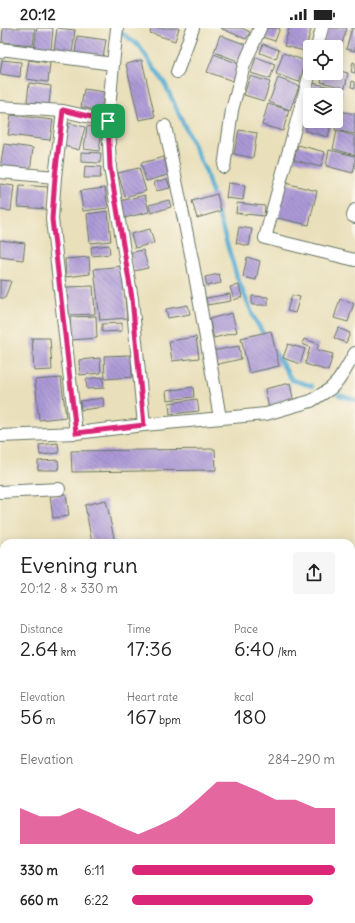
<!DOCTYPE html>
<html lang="en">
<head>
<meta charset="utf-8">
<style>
  :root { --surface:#fff; --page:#f6f6f6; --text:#222; --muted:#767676; --accent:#db2777 }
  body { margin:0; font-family:Delius,sans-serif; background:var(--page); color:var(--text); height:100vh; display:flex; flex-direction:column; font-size:15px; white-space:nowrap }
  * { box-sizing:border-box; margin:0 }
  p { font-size:13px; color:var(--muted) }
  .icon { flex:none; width:22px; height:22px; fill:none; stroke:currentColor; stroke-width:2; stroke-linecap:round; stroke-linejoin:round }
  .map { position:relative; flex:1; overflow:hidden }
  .drawer { position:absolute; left:0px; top:511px; width:355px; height:384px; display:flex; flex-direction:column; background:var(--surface); border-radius:12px 12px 0 0; box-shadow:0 2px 10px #0003 }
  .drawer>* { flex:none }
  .fabs { position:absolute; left:303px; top:12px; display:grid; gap:8px }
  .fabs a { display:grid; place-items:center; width:40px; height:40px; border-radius:4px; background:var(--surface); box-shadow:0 2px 10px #0003; font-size:20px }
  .pin { position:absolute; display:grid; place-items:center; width:34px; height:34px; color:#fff; margin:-17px; border-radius:8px; box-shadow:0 2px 6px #0006 }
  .round { display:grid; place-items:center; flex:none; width:42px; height:42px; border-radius:4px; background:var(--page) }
  .overview { display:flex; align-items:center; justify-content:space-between; height:68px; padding:0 20px }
  h1 { font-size:22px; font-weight:600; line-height:30px }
  .figures { display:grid; grid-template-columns:repeat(3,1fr); gap:6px; height:68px; padding:4px 20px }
  .figures div { display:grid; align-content:center }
  .figures b { font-size:20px; font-weight:600 }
  .figures small { font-size:11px; font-weight:400 }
  .figures p { font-size:11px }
  .chart { height:112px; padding:8px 20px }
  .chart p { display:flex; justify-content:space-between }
  .chart svg { width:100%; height:72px; margin-top:4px; fill:var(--accent); opacity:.7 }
  ul { padding:0 20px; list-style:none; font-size:13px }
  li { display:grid; grid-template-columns:64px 48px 1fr; align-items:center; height:30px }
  li i { height:10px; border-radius:5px; background:var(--accent) }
  .status { display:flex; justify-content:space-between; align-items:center; height:28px; padding:0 20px; background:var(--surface); direction:ltr }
  .status svg { height:11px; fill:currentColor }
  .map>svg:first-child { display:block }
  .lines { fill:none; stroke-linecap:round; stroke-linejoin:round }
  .stream { stroke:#54acd1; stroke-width:4.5 }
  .building { fill:url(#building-back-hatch) }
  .minor-casing { stroke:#667663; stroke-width:14 }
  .minor { stroke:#fff; stroke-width:12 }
  .route-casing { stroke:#fff; stroke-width:8 }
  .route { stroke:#db2777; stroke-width:5 }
</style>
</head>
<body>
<div class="status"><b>20:12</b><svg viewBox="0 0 49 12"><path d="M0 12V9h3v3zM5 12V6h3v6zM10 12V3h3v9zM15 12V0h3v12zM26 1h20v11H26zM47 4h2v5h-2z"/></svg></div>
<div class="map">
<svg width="355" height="895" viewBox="0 0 355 895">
  <defs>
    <pattern id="building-back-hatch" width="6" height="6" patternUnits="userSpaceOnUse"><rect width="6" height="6" fill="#ac98d7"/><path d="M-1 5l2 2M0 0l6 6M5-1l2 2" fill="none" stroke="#8b7daf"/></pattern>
  </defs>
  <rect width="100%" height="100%" fill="#fbf7ec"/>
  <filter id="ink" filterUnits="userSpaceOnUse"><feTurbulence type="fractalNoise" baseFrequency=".025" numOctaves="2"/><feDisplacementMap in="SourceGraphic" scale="8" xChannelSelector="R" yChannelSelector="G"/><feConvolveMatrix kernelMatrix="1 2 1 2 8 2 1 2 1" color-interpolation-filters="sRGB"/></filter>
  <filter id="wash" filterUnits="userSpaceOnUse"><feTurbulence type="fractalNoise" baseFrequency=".012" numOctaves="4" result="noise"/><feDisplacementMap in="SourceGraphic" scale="16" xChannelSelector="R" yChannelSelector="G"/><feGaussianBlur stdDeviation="0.9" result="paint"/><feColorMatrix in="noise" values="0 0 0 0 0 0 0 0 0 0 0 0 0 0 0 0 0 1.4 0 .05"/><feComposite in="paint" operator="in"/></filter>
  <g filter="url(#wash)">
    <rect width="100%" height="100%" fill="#e9dfba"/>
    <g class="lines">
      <path class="stream" d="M118 2 139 18 165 56 206 144 214 172
        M216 179 237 249 254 290 266 310
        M274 323 292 352 312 358
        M339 367 355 372"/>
    </g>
    <g id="blocks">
      <path class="building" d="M3 0H35L33 17 2 14Z
        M37 0H53L51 23 34 21Z
        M57 0 75 2 72 26 54 23Z
        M151 0H179L175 13 150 5Z
        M220 0H242L250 4 246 11Z
        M266 0H280L275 13 262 9Z
        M289 0H306L311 1 305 23 284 18Z
        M328 0H347L341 19 324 14Z
        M352 0H355V23L346 21Z
        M220 7 247 17 241 34 214 24Z
        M77 8 106 12 103 30 75 26Z
        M263 16 279 22 276 31 260 25Z
        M283 25 306 33 299 54 276 46Z
        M214 26 239 36 233 53 207 44Z
        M256 29 275 36 270 51 251 45Z
        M2 32 21 34 20 49 0 46Z
        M29 32 50 35 48 54 26 51Z
        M142 32 155 89 139 92 126 36Z
        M353 34 355 35V45L351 44Z
        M336 42 348 45 345 60 321 54 323 45H336Z
        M250 48 270 54 264 73 244 67Z
        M278 50 299 58 290 82 269 74Z
        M352 53 355 54V60L351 59Z
        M29 55 51 58 49 76 27 74Z
        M313 55 343 62 337 87 336 67H311Z
        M84 61 104 64 101 83 81 79Z
        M268 76 289 82 283 103 262 97Z
        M339 83 355 86V106L335 102Z
        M11 87 53 92 50 112 8 107Z
        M308 91 310 92V93H315L331 97 328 109 305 103Z
        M69 95 85 99 79 122 64 118Z
        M87 98 102 101 99 123 84 121Z
        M239 102 257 105 253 130 234 126Z
        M337 103 355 108V127L333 121Z
        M4 116 33 120 30 144 0 140Z
        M298 117 325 124 321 139 294 132Z
        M329 122 355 128V136L353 145 326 138Z
        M81 124 101 125 100 135 81 134Z
        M164 129 168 147 146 153 141 135Z
        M85 138 101 139 100 150H84Z
        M139 140 146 163 125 169 118 145Z
        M167 151 170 160 156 163 154 154Z
        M228 155 245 157 243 172 226 170Z
        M285 155 317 163 309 197 277 190Z
        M0 156 14 158 11 183 0 182Z
        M20 157 48 159 47 181 18 179Z
        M105 160 108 180 83 183 80 163Z
        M217 166 221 183 197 190 192 173Z
        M145 167 149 184 124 190 120 173Z
        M169 172 171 179 151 185 149 177Z
        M237 175 265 178 264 188 236 185Z
        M108 183 111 213 90 215 87 186Z
        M239 199 252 201 249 218 236 215Z
        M150 201 154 215 135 220 131 206Z
        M0 212 25 215 23 232 0 229Z
        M109 217 110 226 92 228 91 219Z
        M143 222 148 240 134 243 129 225Z
        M89 229 90 246 66 249 65 231Z
        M247 229 260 233 256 252 243 249Z
        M122 238 127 290 100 292 94 241Z
        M219 246 221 255 207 258 205 249Z
        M0 252 11 253 5 270H0Z
        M239 257 242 269 234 272 230 259Z
        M93 258 95 286 69 287 67 259Z
        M230 266 231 273 207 277 206 270Z
        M292 267 300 269 295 285 287 283Z
        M252 268 268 269V277H252Z
        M340 271 354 275 348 294 334 290Z
        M188 277 190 286 168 290 166 281Z
        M232 285 237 304 214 310 209 291Z
        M96 288 97 310 71 312 70 289Z
        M122 295V303L102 304V296Z
        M338 300 350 305 346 315 334 310Z
        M271 303 279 338 249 345 241 310Z
        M196 309 199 330 172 333 169 313Z
        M32 310H50L52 342 34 343Z
        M304 311 319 316 317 322 333 326 328 343 305 336 310 319 302 316Z
        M288 316 305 321 300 336 283 330Z
        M239 318 241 331 214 337 212 323Z
        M131 327 132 349 105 351 104 328Z
        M100 330 101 345 80 347 79 332Z
        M103 349 104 360 87 361 86 351Z
        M61 350 66 389 39 392 35 352Z
        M290 355 294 375 269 381 265 361Z
        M193 359 194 369 167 372 166 363Z
        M103 370 104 379 81 382 80 373Z
        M197 371 199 383 170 386 169 375Z
        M58 415 59 425 40 427 39 417Z
        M215 421 216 442 72 444 71 423Z
        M58 432 59 442H38V433Z
        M66 466 69 488 53 490 50 468Z
        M106 472 115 515H92L85 477Z
        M0 612H4V637H0Z
        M0 645H4V672H0Z
        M4 685V716L0 717V686Z
        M2 721H4V745H3Z
        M0 777H4V814L0 815Z
        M0 819H4V855H1Z
        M351 874 355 875V895H333L326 893 327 891H351Z
        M41 891H81V895H41Z
        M86 891H109L110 895H86Z
        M256 891H276L275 895H255Z
        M279 891H303L302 895H278Z"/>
    </g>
  </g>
  <g filter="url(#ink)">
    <use href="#blocks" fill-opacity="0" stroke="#667663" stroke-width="1"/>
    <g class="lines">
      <g class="minor-casing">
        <path id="minor" d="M317 19 322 0
          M0 24 1 21 113 36 108 93 110 139 132 271 144 397
          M113 36 117 0
          M177 44 193 0
          M310 45 265 210 355 232
          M0 79 63 83 108 93
          M63 83 55 149 52 191 76 405
          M165 98 193 236 220 390
          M224 139 232 82 244 37 260 0
          M0 144 55 149
          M355 182 353 188 355 189
          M0 408 76 405 144 397 266 386 311 373 330 361 338 353 344 344 355 325
          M0 464 59 461
          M0 531H4
          M0 604H4
          M0 675H4
          M0 764H4
          M351 783 355 771
          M351 862 355 863
          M0 863H4
          M207 895V891
          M252 895 254 891
          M317 895 318 891"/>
      </g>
      <use href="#minor" class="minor"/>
    </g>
  </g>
  <g class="lines" filter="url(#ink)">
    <g class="route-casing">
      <path id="route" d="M63 82 108 93 110 139 132 270 144 397 76 405 52 191 55 149Z"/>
    </g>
    <use href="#route" class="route"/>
  </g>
</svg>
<div class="fabs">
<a><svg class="icon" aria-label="locate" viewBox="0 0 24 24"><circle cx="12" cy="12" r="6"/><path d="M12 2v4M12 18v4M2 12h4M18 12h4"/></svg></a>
<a><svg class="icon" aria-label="layers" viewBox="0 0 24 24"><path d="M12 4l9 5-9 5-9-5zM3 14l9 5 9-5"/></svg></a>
</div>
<div class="pin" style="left:108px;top:93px;background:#1e9e55"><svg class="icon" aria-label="arrive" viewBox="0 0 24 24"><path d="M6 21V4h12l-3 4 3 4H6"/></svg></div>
<section class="drawer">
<div class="overview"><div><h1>Evening run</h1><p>20:12 · 8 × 330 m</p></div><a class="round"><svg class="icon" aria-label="share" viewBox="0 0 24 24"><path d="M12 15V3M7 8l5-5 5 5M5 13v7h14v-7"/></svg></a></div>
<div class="figures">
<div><p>Distance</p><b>2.64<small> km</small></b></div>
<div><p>Time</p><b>17:36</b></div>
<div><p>Pace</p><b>6:40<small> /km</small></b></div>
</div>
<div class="figures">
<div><p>Elevation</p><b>56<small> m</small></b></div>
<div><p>Heart rate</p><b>167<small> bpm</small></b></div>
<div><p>kcal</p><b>180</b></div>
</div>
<div class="chart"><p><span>Elevation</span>284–290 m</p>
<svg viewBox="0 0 160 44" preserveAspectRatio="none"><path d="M0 44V22L10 27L20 27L30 22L40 27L50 33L60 38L70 33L80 27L90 17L100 6L110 6L120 11L130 17L140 17L150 22L160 22V44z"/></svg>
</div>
<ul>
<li><b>330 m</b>6:11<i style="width:100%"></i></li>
<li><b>660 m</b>6:22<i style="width:89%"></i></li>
</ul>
</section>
</div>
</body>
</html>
